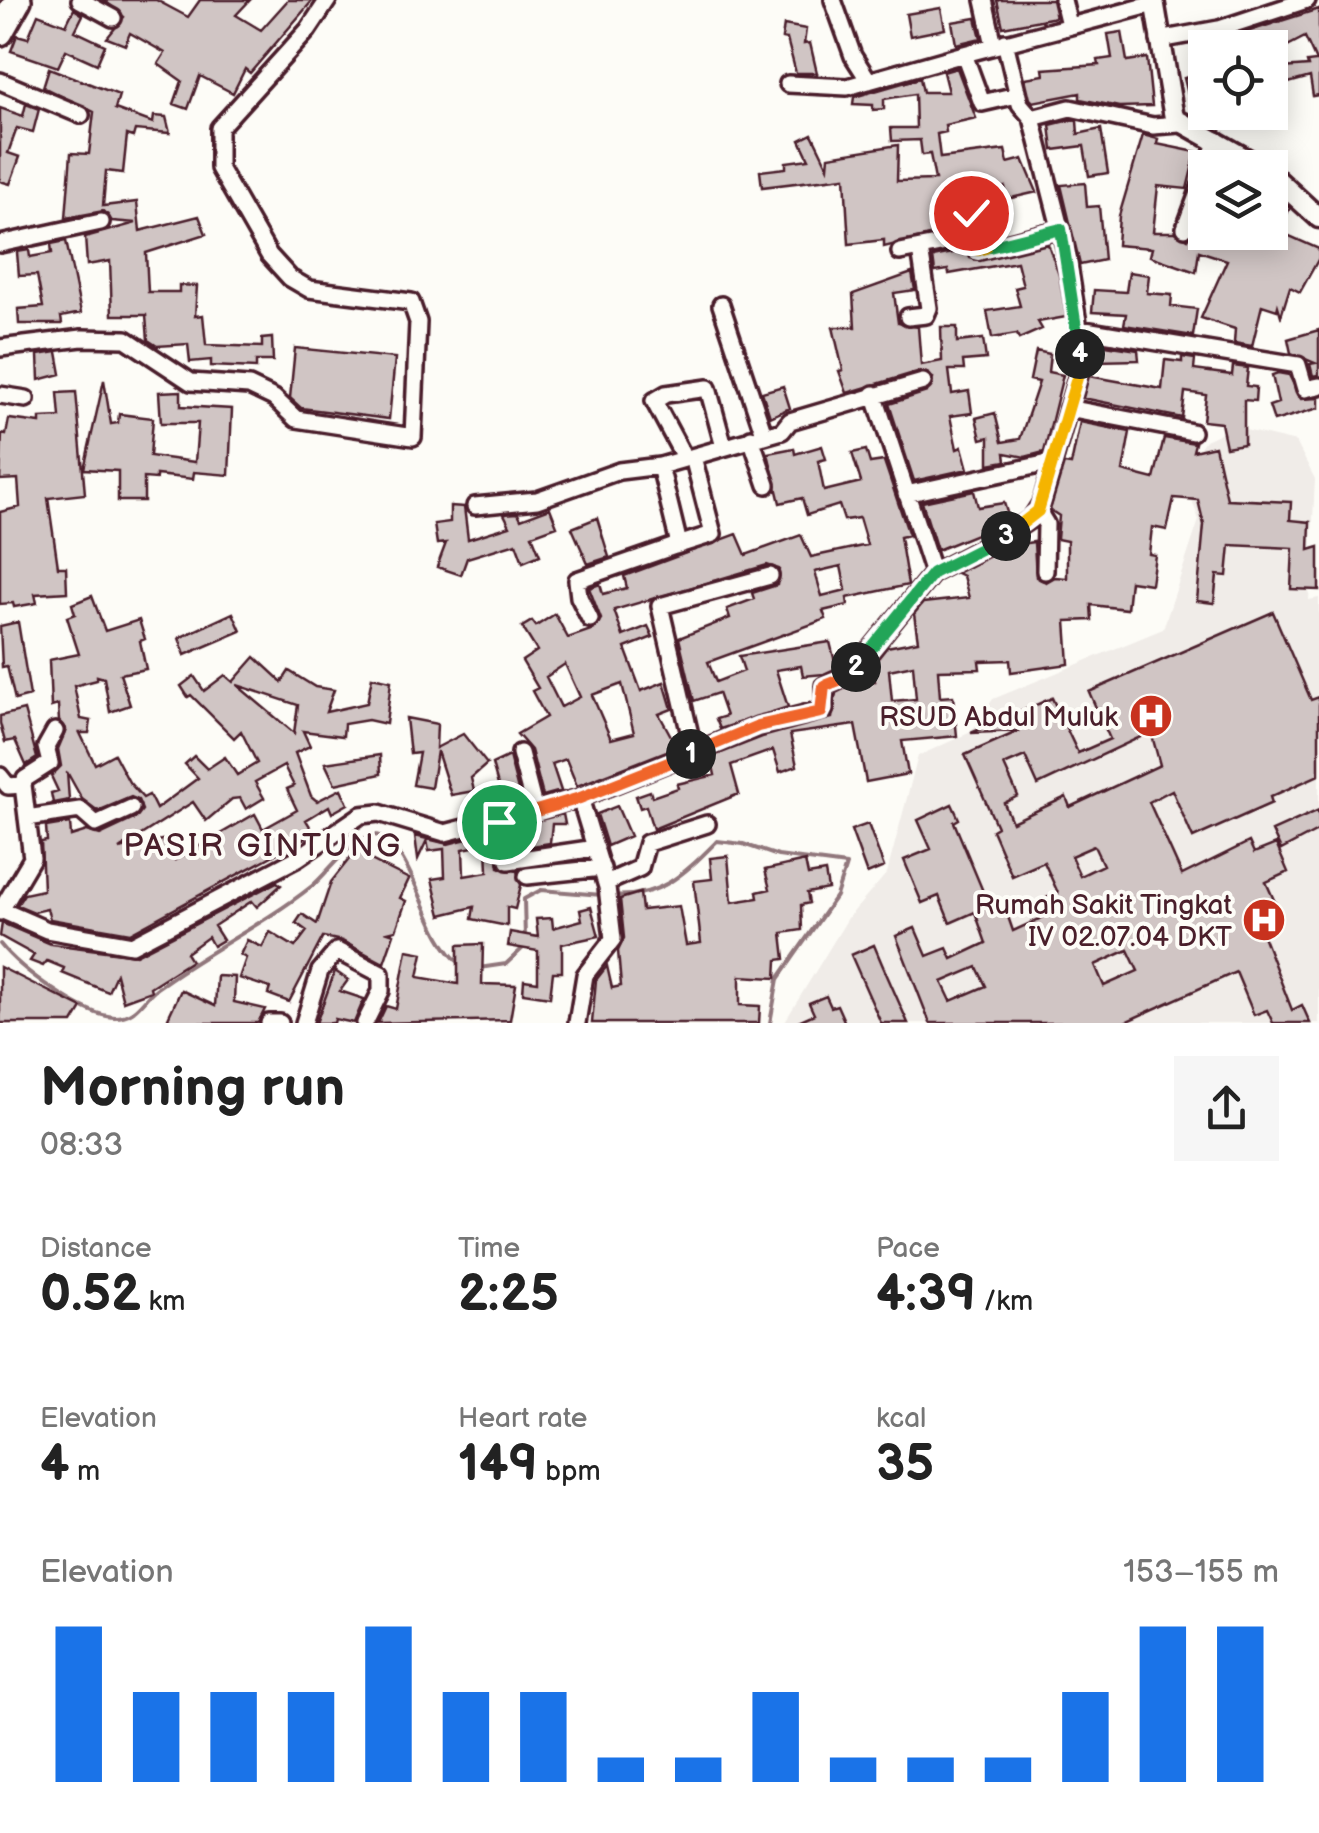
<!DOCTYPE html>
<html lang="en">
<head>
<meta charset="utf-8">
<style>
  :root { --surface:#fff; --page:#f6f6f6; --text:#222; --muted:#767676; --accent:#1a73e8 }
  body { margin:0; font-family:"Balsamiq Sans",sans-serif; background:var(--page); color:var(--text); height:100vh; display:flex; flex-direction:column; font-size:38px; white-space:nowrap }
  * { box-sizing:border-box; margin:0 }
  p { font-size:32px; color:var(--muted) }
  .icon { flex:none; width:55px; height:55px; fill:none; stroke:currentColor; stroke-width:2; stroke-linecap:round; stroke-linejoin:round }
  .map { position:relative; height:1023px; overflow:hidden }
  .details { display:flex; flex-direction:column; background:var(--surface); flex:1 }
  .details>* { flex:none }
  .fabs { position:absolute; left:1188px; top:30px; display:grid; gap:20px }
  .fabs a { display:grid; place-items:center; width:100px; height:100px; border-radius:0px; background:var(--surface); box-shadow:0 5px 25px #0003; font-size:50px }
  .pin { position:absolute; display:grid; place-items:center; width:85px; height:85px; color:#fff; margin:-42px; border:5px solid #fff; border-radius:50%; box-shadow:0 2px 10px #0007 }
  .km { position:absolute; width:50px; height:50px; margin:-25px; border-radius:50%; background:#222; color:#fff; font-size:28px; line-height:50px; text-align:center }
  .round { display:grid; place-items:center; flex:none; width:105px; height:105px; border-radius:0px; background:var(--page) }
  .headline { display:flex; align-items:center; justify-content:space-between; height:170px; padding:0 40px }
  h1 { font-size:55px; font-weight:700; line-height:75px }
  .metrics { display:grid; grid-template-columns:repeat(3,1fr); gap:15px; height:170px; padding:10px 40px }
  .metrics div { display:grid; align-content:center }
  .metrics b { font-size:50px; font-weight:700 }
  .metrics small { font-size:28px; font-weight:400 }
  .metrics p { font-size:28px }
  .chart { height:280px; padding:20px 40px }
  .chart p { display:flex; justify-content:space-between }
  .chart svg { width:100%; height:180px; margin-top:10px; stroke:var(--accent); stroke-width:6 }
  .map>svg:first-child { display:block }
  .built { fill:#f0ece8 }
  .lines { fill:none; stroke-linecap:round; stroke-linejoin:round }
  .stream { stroke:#91777b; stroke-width:4 }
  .building { fill:#d0c5c4; stroke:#4a1f2b; stroke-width:2.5; fill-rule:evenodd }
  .minor-casing { stroke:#4a1f2b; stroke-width:22 }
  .tertiary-casing { stroke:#4a1f2b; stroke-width:25 }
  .trunk-casing { stroke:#4a1f2b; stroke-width:32 }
  .minor { stroke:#fdfcf7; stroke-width:15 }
  .tertiary { stroke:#fdfcf7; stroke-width:18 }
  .trunk { stroke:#fdfcf7; stroke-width:25 }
  .split-1-casing { stroke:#fff; stroke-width:20 }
  .split-2-casing { stroke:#fff; stroke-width:20 }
  .split-3-casing { stroke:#fff; stroke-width:20 }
  .split-4-casing { stroke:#fff; stroke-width:20 }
  .split-5-casing { stroke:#fff; stroke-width:20 }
  .split-6-casing { stroke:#fff; stroke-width:20 }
  .split-1 { stroke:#f0652b; stroke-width:12 }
  .split-2 { stroke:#f0652b; stroke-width:12 }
  .split-3 { stroke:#22a559; stroke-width:12 }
  .split-4 { stroke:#f5b400; stroke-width:12 }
  .split-5 { stroke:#22a559; stroke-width:12 }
  .split-6 { stroke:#f5b400; stroke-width:12 }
  .labels { text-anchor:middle; stroke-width:8; stroke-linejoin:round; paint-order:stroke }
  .poi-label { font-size:28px; fill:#4a1f2b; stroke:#fdfcf7; text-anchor:end }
  .quarter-label { font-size:32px; letter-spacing:2.5px; fill:#4a1f2b; stroke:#fdfcf7 }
</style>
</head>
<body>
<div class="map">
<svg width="1319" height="1023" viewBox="0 0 1319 1023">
  <rect width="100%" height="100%" fill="#fdfcf7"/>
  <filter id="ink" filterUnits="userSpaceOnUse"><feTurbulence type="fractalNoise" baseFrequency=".01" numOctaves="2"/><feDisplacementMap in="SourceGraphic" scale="20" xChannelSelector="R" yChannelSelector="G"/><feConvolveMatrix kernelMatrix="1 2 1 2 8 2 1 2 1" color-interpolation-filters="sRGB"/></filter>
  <g filter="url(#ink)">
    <path class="built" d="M1233 427 1296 442 1315 479 1309 600 1319 598V1023H784L848 918 887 873 918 756 971 732 993 699 1163 629 1199 520 1192 500V459L1205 440Z"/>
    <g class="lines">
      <path class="stream" d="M611 895C660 899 684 874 717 841L743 844 778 856 846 865 836 896 778 979 770 1023
        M525 939 524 899 541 890 602 895
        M0 944C20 969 83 1016 115 1017 137 1017 142 999 157 988 207 951 263 925 312 886 331 870 351 837 376 835 415 846 424 937 461 964
        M479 968 506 964 523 948"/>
    </g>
    <path class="building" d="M104 0H156L188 17 200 0H250L236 15 261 30 288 0H313L250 73 245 69 233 93 200 76 188 109 174 104 182 81 158 64 165 53 130 33 125 45 107 38 124 17Z
      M997 0H1052L1056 17 1003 27Z
      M941 8 945 29 910 36 906 14Z
      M74 9 83 15 75 31 105 45 97 64 66 50 58 67 11 51 17 35 28 38 38 14 66 25Z
      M1319 9V95L1313 96 1310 77 1270 88V48H1214L1234 36ZM1305 37 1316 61 1307 62 1308 66 1282 68 1276 52Z
      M976 18 981 38 956 44 952 22Z
      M784 25 806 29 804 44 810 43 817 73H796L787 39 782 38Z
      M1122 32 1127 61 1147 58 1152 106 1119 107 1080 99V93L1033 102 1030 99 1025 78 1044 75 1043 69 1099 65 1098 60 1112 58 1108 34Z
      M49 68 119 95 115 109 153 123 154 116 166 117 170 133 135 130 133 137 127 135 123 173 106 171 103 206 137 202 140 231 199 216 206 234 146 253 148 292H179V285L197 286 195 316 203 315 206 345 262 347V339L272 338 273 361H256V368L211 366V360L190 362 188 344 157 346 148 340 146 315H112L110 261 87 265 85 237 136 223 112 221 103 211 66 218 71 153 89 154 94 112 43 87Z
      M957 68 976 118 945 125 946 132 937 134 940 158 1005 150 1008 163 1023 159 1037 192 1007 199 1005 187 978 192 980 203 968 202 961 208 962 228 884 247V240L849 244 845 177 762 187 760 171 786 168V162L809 159 800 140 812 134 828 167 829 156 898 145 897 181 935 180 930 154 922 155 920 140 892 141 891 128H916L915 94 884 99V109L873 110V105L853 104 854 97 920 78 923 92H948L943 72Z
      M1205 72V119H1202L1193 114 1184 78Z
      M26 104 39 109 33 132 17 128 8 153 20 157 10 184 0 181V108L23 116Z
      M1070 120 1077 121 1078 134 1101 129 1108 173 1089 176 1084 146 1053 150 1050 125Z
      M1143 135 1158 139 1157 144 1196 152 1187 189 1158 186 1153 232H1175L1188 239 1204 210 1205 232H1270V198L1290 208 1278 231 1319 249V258L1300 292 1290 287 1281 316 1278 306 1277 310 1262 305 1252 346 1234 343 1235 329 1201 318 1227 260 1199 251 1196 272 1150 256 1152 248 1117 245 1119 216Z
      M1085 183 1087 207 1099 206 1104 260 1080 265 1061 185Z
      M66 241 81 313 61 317 62 324H19L18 309 43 307 37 275 19 276 17 252 29 250 30 257 52 253 51 244Z
      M1048 244 1059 275 1066 317 1038 322 1042 329 1019 339 1017 334 992 338 987 311 1020 306 1015 288 1023 286 1017 262 949 274 948 270 935 272 933 257 967 250 970 258 980 261Z
      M1129 272 1149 275 1147 293 1172 295 1171 306 1197 309 1193 336 1124 325 1126 314 1092 312 1094 290 1126 292Z
      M912 273 915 290 894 293 898 323 918 327 921 365 942 361 941 327H957V342L983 339 986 359 963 361 964 370H949L952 394 969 391 972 413 950 416 957 449 962 447 968 469 914 481 889 404 927 392 933 378 920 371 847 393 839 371 843 370 833 327H855L853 294Z
      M1319 330V375L1313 376 1310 364 1315 363 1291 353 1288 339Z
      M1099 344 1138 350 1139 360 1097 361Z
      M295 348 395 358 389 419 301 408 290 398Z
      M1036 351 1050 354 1048 372 1063 375 1044 452 1025 457 1005 453 1006 461 989 464V437L981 439 976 418 995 413 1002 442 1020 439 1039 382 1030 380Z
      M57 352 61 374 39 380 38 355Z
      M1182 357 1195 359 1194 370 1232 375 1233 366 1248 368 1246 386 1256 387 1255 401 1244 400V444L1226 447 1221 423 1203 421 1206 395 1185 392 1182 418 1083 398 1089 376 1162 389 1165 360 1182 362Z
      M1278 373 1289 375 1301 399 1319 398V408L1274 421 1269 406 1278 403 1272 375Z
      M104 380 111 424 118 423 119 414 153 418 150 456 195 462 198 423H161L159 392 181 391V406L232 409 229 475 194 472 193 479 156 475V479L144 478V501H118V471L84 469Z
      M783 386 790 408 770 417 762 392Z
      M76 392 85 494 48 498 58 567H66L67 592 35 594 37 603 14 607 13 603 0 604V512L20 507 18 479 0 480 2 434 6 435 9 419 40 423V418L60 417 58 393Z
      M1080 422 1130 432 1123 471 1154 479 1164 438 1195 443 1193 451 1215 446 1227 499 1291 502 1290 520 1310 522 1309 550 1319 547V590L1291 589 1293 548 1230 545 1227 576 1217 575 1214 603 1197 601 1204 525 1198 500 1174 498 1167 530 1152 527 1149 554 1155 555 1151 584 1130 581 1127 609 1091 605 1092 620 1066 621 1069 664 1011 672 1010 660 979 661 980 669 938 670 940 697 953 696 957 736 902 741 908 774 866 782 855 725 790 734 797 766 780 772 773 750 731 765 739 794 653 829 646 806 640 808 636 796 650 791 652 797 678 788 677 784 715 775 711 757 762 737 832 718 836 693 858 682 875 681 872 666 887 647 918 641 914 614 923 603 969 598 963 576 957 573 1012 545 1034 542 1036 577 1046 582 1055 577 1067 578V541L1057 539 1059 516 1050 510 1064 464 1071 465ZM913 665 916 699 892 701 889 670Z
      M822 446 826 459 818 461 824 491 861 482 852 453 866 450 870 463 884 461 909 535 900 537 908 585 847 598 848 605 823 611 826 619 708 662 716 682 744 671 739 656 830 642 834 658 835 669 824 674 803 676 801 666 776 670 788 707 720 729 716 719 726 716 718 693 694 701 679 638 730 618 727 609 754 599 752 593 777 585 779 569 767 565 614 610 623 636 648 626 653 637 625 648 641 691 664 682 672 709 659 714 677 747 577 786 566 759 552 764 561 791 543 796 531 750 517 734 546 717 532 691 538 688 522 661 537 651 522 627 532 621 536 626 555 614 568 638 594 629 601 619 589 588 600 584 603 594 627 588 624 576 737 534 746 555 801 535 811 557 867 545 859 518 844 520 839 505 807 515 802 498 780 503 768 453 794 448 795 454ZM841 566 846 590 822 596 815 572ZM565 664 580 697 561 707 546 677ZM622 684 634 733 611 739 592 695Z
      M974 491 978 507 1004 503 1009 519 978 528 979 533 937 550 922 502Z
      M450 506 464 507 468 539 510 526 504 514 518 513 521 519 550 508 557 526 532 535 540 555 523 562 516 543 467 558 461 575 437 567 446 543 437 544 434 524 450 522Z
      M597 518 609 557 588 564 572 528Z
      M92 596 105 631 139 620 145 639 140 641 146 669 120 674 130 705 110 712 104 678 97 676V680L74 686 81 719 91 721 89 733H80L95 764 114 754 129 782 143 798 149 795 156 809 198 778 185 764 194 756 207 769 225 757 237 775 257 763 241 731 234 738 191 695 188 697 181 686 194 676 204 691 225 675 233 682 255 657 282 682 289 671 315 687 334 690 326 712 367 703 372 677 391 681 386 724 368 720 344 724 343 736 303 731 310 746 295 753 311 796 317 801 341 789 348 804 332 813 329 806 306 820 314 833 130 933 50 919 47 909 34 912 17 905 24 894 43 890 41 842 47 841 46 827 70 823 71 836 87 831 100 835 136 818 142 810 138 800 131 797 98 811 82 799 67 772 69 800 53 803 51 793 58 791 51 776 61 766 58 749 66 730 59 721 58 705 51 707 49 660 79 654 67 617 75 614 72 604ZM237 685 298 705 294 733ZM284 766 294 786 287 789 297 810 263 829 255 814 175 860 162 840 119 849 193 802 206 821 232 799 240 798 246 809 264 798 255 782Z
      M1273 612 1311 700 1319 697V775L1270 797 1272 803 1193 838 1172 790 1149 802 1182 875 1249 842 1254 853 1276 844 1288 872 1266 882 1279 911 1274 913 1279 925 1262 933 1292 1010 1302 1005 1310 1023H1273L1267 1010 1254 1015 1236 972 1123 1023H930L896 936 915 928 927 956 947 948 952 959 986 943 975 912 950 923 939 896 922 903 904 860 931 849 918 820 952 804 959 819 954 822 992 913 1005 908 1013 931 1044 917 1037 902 1058 893 1044 862 1012 876 992 830 997 827 965 755 1019 731 971 733 1052 698 1078 753 1110 739 1089 692ZM1151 732 1160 765 1070 807 1066 797 1012 822 1004 803 1018 796 1004 765 1025 756 1038 785ZM1094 846 1103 865 1080 876 1071 856ZM1128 950 1138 971 1104 986 1095 965ZM977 967 986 986 951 1001 942 982Z
      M233 613 241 631 185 655 179 638Z
      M18 622 30 696 15 700 7 666 2 667 0 626Z
      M24 710 37 758 26 765 15 740 5 742 0 723V716Z
      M406 718 437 724 436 748 463 734 487 764 471 778 474 791 451 795 437 751 431 788 413 785 419 753 410 754Z
      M380 755 381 774 335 784 325 763Z
      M509 756 521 802 504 806 492 764Z
      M617 806 630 836 607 846 597 814Z
      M1319 810V830L1281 850 1272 831Z
      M563 814 565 824H552L550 843 506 850 498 856 499 867 517 871 521 885 515 909 507 907V926L472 919 474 907 441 915 432 879 445 877 444 849 429 851 427 840 418 859 415 836 448 844ZM487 844 488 872 464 876 463 849Z
      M868 824 884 867 867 874 851 830Z
      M358 848 371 860 409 879 400 898 406 901 396 930 388 932 394 934 384 963 342 941 323 937 289 1002 268 994 270 988 239 978 246 958 240 955 247 940 262 947 270 932 295 947 307 931 296 923 302 914 317 924 331 882Z
      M728 856 732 902 758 898 757 892 770 889 765 870 805 861 808 875 825 872 828 889 807 893 809 903 801 905 802 930 782 933 785 959 777 960 776 978 740 976V1005L760 1006 759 1023H592L596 980 607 966 612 988 621 986 618 951 624 938 620 899 640 893 642 910 679 906 686 945 701 943 694 881 712 879 710 858Z
      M277 882 281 885 257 907 252 901 214 926 223 940 213 946 208 937 186 953 191 961 150 987 151 991 123 1001 116 974 108 992 62 973 64 968 47 961 43 966 30 961 34 955 0 936 2 923 51 944 136 955Z
      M591 907 599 936 562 944V972H553L550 997 523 993 524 980 538 982V951L508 946 510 932 538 937 536 919 552 918 553 928 582 920 580 910Z
      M483 944 482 984 516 985 510 1020 378 1023 386 1006 396 1009 407 950 423 953 418 977 458 984V945Z
      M874 945 882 964 908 1023H881L851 955Z
      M0 967 82 1008 73 1023H0Z
      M335 971 348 980 340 991 364 999 354 1023 335 1019 334 1023H316Z
      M217 976 235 977 234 1002 265 1009 258 1023H173L168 1018 181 990 215 1006Z
      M826 996 831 1007 837 1005 845 1023H794L814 1014 809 1003Z"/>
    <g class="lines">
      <g class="minor-casing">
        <path id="minor" d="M80 0 113 18
          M833 0 853 56 869 81
          M984 0 994 45
          M1063 0 1069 25
          M1159 40 1219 29 1307 0
          M1005 42 1020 104 1032 118
          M964 54 1154 4
          M0 81 81 115
          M788 84 847 87 964 54 982 103 1017 95
          M1207 168 1217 140
          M971 213 978 250 1061 229
          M1185 228 1205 174
          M0 244 101 222
          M900 252 976 237
          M721 305 764 434
          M908 317 926 315 929 308 920 249
          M1079 329 1298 365 1305 389 1319 386
          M0 348 82 338 126 339 191 382 249 386 274 398 296 419 413 437 418 322 411 302 309 289 290 278 269 255 219 168V128L308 30 328 0
          M874 394 933 573
          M0 395 26 399
          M1068 408 1192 432
          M751 438 767 485
          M685 459 654 401 666 394 708 388 724 447
          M906 494 1053 462
          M475 506 537 500 619 471 660 466 782 431 790 421 923 382
          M1038 511 1046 524 1045 571
          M675 546 713 534 693 457
          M590 619 579 597 577 580 675 546 678 540 660 466
          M694 752 758 726 825 709 824 686 849 676 933 573 1007 535 1031 519 1042 502 1077 378 1081 343 1068 259 1032 118 1070 108 1153 126 1180 124
          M520 753 535 811
          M0 776 8 786 23 785 25 779 50 763 46 747 55 731
          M27 818 80 810 96 824 131 808
          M508 861 596 848
          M527 876 602 868
          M606 883 640 868 647 843 707 824
          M1 910 47 930 132 945 298 858 361 815 379 813 445 833 580 798 694 752 660 606 770 576
          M0 912 32 858 23 785
          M269 1023H280
          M304 1023 320 971 337 951 381 974V991L365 1023
          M577 1023 585 975 613 939 607 887 580 798"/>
      </g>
      <g class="tertiary-casing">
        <path id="tertiary" d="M1154 0 1174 118 1263 168
          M1270 173 1319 218"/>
      </g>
      <g class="trunk-casing">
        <path id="trunk" d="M0 32 18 0"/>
      </g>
      <use href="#minor" class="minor"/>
      <use href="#tertiary" class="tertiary"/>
      <use href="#trunk" class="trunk"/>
    </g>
  </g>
  <g class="lines" filter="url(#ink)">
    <g class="split-1-casing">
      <path id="split-1" d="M499 822 580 798 691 754"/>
    </g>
    <g class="split-2-casing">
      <path id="split-2" d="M691 754 758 726 821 712 824 686 849 676 856 667"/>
    </g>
    <g class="split-3-casing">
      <path id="split-3" d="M856 667 933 573 1006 536"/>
    </g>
    <g class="split-4-casing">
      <path id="split-4" d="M1006 536 1038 511 1077 378 1080 354"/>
    </g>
    <g class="split-5-casing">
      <path id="split-5" d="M985 248 1061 229 1080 354"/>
    </g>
    <g class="split-6-casing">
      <path id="split-6" d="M971 213 978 250 985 248"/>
    </g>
    <use href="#split-1" class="split-1"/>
    <use href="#split-2" class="split-2"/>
    <use href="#split-3" class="split-3"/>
    <use href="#split-4" class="split-4"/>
    <use href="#split-5" class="split-5"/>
    <use href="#split-6" class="split-6"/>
  </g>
  <defs>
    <g id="hospital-disc" transform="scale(2.25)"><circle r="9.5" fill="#c8321e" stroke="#fdfcf7"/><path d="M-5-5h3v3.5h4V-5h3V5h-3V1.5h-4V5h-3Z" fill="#fff"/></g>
  </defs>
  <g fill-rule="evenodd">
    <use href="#hospital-disc" x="1151" y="716"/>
    <use href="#hospital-disc" x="1264" y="920"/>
  </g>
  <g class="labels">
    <g class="poi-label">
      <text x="1118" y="726">RSUD Abdul Muluk</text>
      <text x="1232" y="914">Rumah Sakit Tingkat<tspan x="1232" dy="32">IV 02.07.04 DKT</tspan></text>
    </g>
    <g class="quarter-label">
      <text x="263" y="856">PASIR GINTUNG</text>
    </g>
  </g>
</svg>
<div class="fabs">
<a><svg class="icon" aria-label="locate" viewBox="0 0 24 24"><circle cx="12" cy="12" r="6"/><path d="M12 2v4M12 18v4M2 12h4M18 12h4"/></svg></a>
<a><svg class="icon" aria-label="layers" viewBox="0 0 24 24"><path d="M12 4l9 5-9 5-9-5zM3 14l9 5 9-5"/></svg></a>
</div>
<div class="pin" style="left:499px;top:822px;background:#1e9e55"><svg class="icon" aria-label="arrive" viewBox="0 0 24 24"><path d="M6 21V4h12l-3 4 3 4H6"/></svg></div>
<div class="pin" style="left:971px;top:213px;background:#d93025"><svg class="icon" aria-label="check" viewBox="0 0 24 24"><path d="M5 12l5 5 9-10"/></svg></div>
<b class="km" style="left:691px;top:754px">1</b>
<b class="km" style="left:856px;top:667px">2</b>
<b class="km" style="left:1006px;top:536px">3</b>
<b class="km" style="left:1080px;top:354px">4</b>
</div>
<section class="details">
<div class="headline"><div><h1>Morning run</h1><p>08:33</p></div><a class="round"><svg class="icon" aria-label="share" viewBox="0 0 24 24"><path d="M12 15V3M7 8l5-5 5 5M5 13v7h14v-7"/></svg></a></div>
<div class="metrics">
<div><p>Distance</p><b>0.52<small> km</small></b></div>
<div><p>Time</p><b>2:25</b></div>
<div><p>Pace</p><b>4:39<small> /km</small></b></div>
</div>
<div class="metrics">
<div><p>Elevation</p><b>4<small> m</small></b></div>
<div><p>Heart rate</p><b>149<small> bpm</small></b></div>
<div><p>kcal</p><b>35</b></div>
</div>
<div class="chart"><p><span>Elevation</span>153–155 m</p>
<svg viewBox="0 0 160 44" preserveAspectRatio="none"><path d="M5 44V6M15 44V22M25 44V22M35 44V22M45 44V6M55 44V22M65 44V22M75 44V38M85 44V38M95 44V22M105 44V38M115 44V38M125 44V38M135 44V22M145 44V6M155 44V6"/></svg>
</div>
</section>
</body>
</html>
